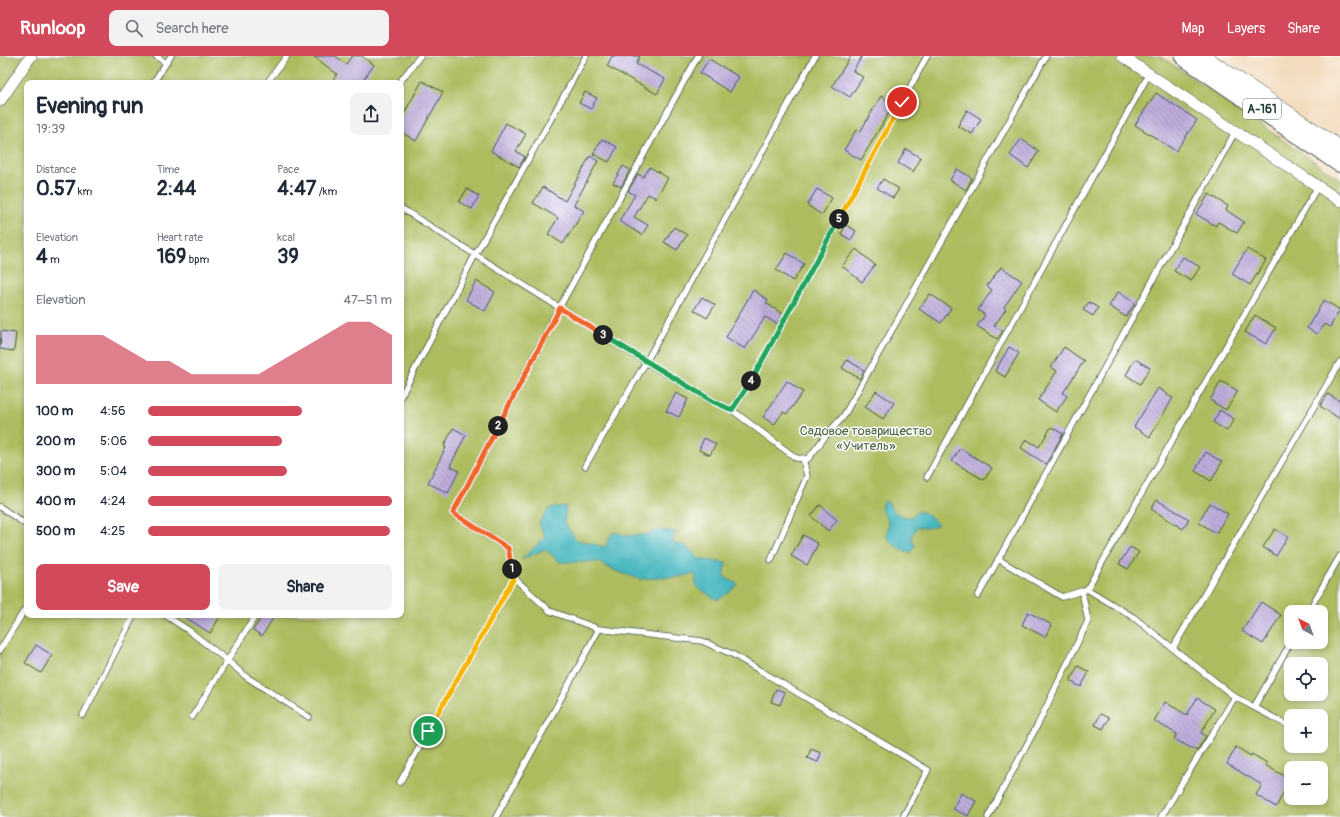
<!DOCTYPE html>
<html lang="en">
<head>
<meta charset="utf-8">
<style>
  :root { --surface:#fff; --page:#f2f2f3; --text:#1f2937; --muted:#747a83; --accent:#d1495b }
  body { margin:0; font-family:Pangolin,sans-serif; background:var(--page); color:var(--text); height:100vh; display:flex; flex-direction:column; font-size:15px; white-space:nowrap }
  * { box-sizing:border-box; margin:0 }
  p { font-size:13px; color:var(--muted) }
  .icon { flex:none; width:22px; height:22px; fill:none; stroke:currentColor; stroke-width:2; stroke-linecap:round; stroke-linejoin:round }
  .map { position:relative; flex:1; overflow:hidden }
  .side { position:absolute; left:24px; top:24px; width:380px; height:538px; display:flex; flex-direction:column; background:var(--surface); border-radius:8px; box-shadow:0 2px 6px #0003 }
  .side>* { flex:none }
  .needle { width:26px; rotate:319deg }
  .buttons { position:absolute; left:1284px; top:549px; display:grid; gap:8px }
  .buttons a { display:grid; place-items:center; width:44px; height:44px; border-radius:8px; background:var(--surface); box-shadow:0 2px 6px #0003; font-size:20px }
  .pin { position:absolute; display:grid; place-items:center; width:34px; height:34px; color:#fff; margin:-17px; border:2px solid #fff; border-radius:50%; box-shadow:0 1px 4px #0007 }
  .km { position:absolute; width:20px; height:20px; margin:-10px; border-radius:50%; background:#222; color:#fff; font-size:11px; line-height:20px; text-align:center }
  .round { display:grid; place-items:center; flex:none; width:42px; height:42px; border-radius:8px; background:var(--page) }
  .overview { display:flex; align-items:center; justify-content:space-between; height:68px; padding:0 12px }
  h1 { font-size:22px; font-weight:700; line-height:30px }
  .stats { display:grid; grid-template-columns:repeat(3,1fr); gap:6px; height:68px; padding:4px 12px }
  .stats div { display:grid; align-content:center }
  .stats b { font-size:20px; font-weight:700 }
  .stats small { font-size:11px; font-weight:400 }
  .stats p { font-size:11px }
  .chart { height:112px; padding:8px 12px }
  .chart p { display:flex; justify-content:space-between }
  .chart svg { width:100%; height:72px; margin-top:4px; fill:var(--accent); opacity:.7 }
  .primary-button { display:flex; gap:8px; margin-top:auto; padding:8px 12px }
  .primary-button a { flex:1; height:46px; border-radius:8px; background:var(--accent); color:#fff; font-size:16px; font-weight:700; line-height:46px; text-align:center }
  .primary-button a+a { background:var(--page); color:var(--text) }
  ul { padding:0 12px; list-style:none; font-size:13px }
  li { display:grid; grid-template-columns:64px 48px 1fr; align-items:center; height:30px }
  li i { height:10px; border-radius:5px; background:var(--accent) }
  header { display:flex; align-items:center; gap:24px; box-sizing:border-box; height:56px; padding:0 20px; background:var(--accent); color:#fff }
  header strong { font-size:19px }
  nav { display:flex; gap:22px; margin-inline-start:auto; font-size:14px }
  .search { width:280px; height:36px; background:var(--page); display:flex; align-items:center; gap:10px; box-sizing:border-box; padding:0 14px; border-radius:8px; color:var(--muted); font-size:15px }
  .map>svg:first-child { display:block }
  .green { fill:#adbc5f; stroke:#667c4a; fill-rule:evenodd }
  .water { fill:#49b8c0; stroke:#347a7a }
  .building { fill:url(#building-back-hatch) }
  .lines { fill:none; stroke-linecap:round; stroke-linejoin:round }
  .lane-casing { stroke:#3f5549; stroke-width:7 }
  .street-casing { stroke:#3f5549; stroke-width:12 }
  .highway-casing { stroke:#3f5549; stroke-width:22 }
  .lane { stroke:#fff; stroke-width:5.5 }
  .street { stroke:#fff; stroke-width:11 }
  .highway { stroke:#fff; stroke-width:20 }
  .split-1-casing { stroke:#fff; stroke-width:8 }
  .split-2-casing { stroke:#fff; stroke-width:8 }
  .split-3-casing { stroke:#fff; stroke-width:8 }
  .split-4-casing { stroke:#fff; stroke-width:8 }
  .split-5-casing { stroke:#fff; stroke-width:8 }
  .split-6-casing { stroke:#fff; stroke-width:8 }
  .split-1 { stroke:#f5b400; stroke-width:5 }
  .split-2 { stroke:#f0652b; stroke-width:5 }
  .split-3 { stroke:#f0652b; stroke-width:5 }
  .split-4 { stroke:#22a559; stroke-width:5 }
  .split-5 { stroke:#22a559; stroke-width:5 }
  .split-6 { stroke:#f5b400; stroke-width:5 }
  .labels { text-anchor:middle; stroke-width:3; stroke-linejoin:round; paint-order:stroke }
  .shield { fill:#fff; stroke:#627771; stroke-width:1 }
  .shield-label { font-size:12px; font-weight:bold; fill:#1f3d34 }
  .park-label { font-size:13px; fill:#4a6341; stroke:#fff }
</style>
</head>
<body>
<header>
<strong>Runloop</strong>
<div class="search"><svg class="icon" aria-label="search" viewBox="0 0 24 24"><circle cx="10" cy="10" r="6"/><path d="M15 15l6 6"/></svg>Search here</div>
<nav><a>Map</a><a>Layers</a><a>Share</a></nav>
</header>
<div class="map">
<svg width="1340" height="761" viewBox="0 0 1340 761">
  <defs>
    <pattern id="building-back-hatch" width="6" height="6" patternUnits="userSpaceOnUse"><rect width="6" height="6" fill="#beacdc"/><path d="M-1 5l2 2M0 0l6 6M5-1l2 2" fill="none" stroke="#9a8db3"/></pattern>
  </defs>
  <rect width="100%" height="100%" fill="#fff"/>
  <filter id="ink" filterUnits="userSpaceOnUse"><feTurbulence type="fractalNoise" baseFrequency=".025" numOctaves="2"/><feDisplacementMap in="SourceGraphic" scale="8" xChannelSelector="R" yChannelSelector="G"/><feConvolveMatrix kernelMatrix="1 2 1 2 8 2 1 2 1" color-interpolation-filters="sRGB"/></filter>
  <filter id="wash" filterUnits="userSpaceOnUse"><feTurbulence type="fractalNoise" baseFrequency=".012" numOctaves="4" result="noise"/><feDisplacementMap in="SourceGraphic" scale="16" xChannelSelector="R" yChannelSelector="G"/><feGaussianBlur stdDeviation="0.9" result="paint"/><feColorMatrix in="noise" values="0 0 0 0 0 0 0 0 0 0 0 0 0 0 0 0 0 1.4 0 .05"/><feComposite in="paint" operator="in"/></filter>
  <g filter="url(#wash)">
    <rect width="100%" height="100%" fill="#f3dbbd"/>
    <path class="green" d="M0 0H1160L1340 123V761H0ZM27 27H401V559H27ZM1291 556H1321V586H1291ZM1291 608H1321V638H1291ZM1291 660H1321V690H1291ZM1291 712H1321V742H1291Z"/>
    <path class="water" d="M887 445C893 456 898 461 911 461L918 455C927 457 932 461 938 469L927 472 917 471 911 481 915 490 910 497C901 493 891 489 886 479 890 467 889 464 881 454L882 447Z
      M566 450 564 467 577 484 605 491 613 476 627 480 648 478 657 474 676 476 672 484 676 489 684 488 699 503 726 507 724 521 738 528 727 538 717 544 697 531 695 518 677 521 639 523 613 514 598 506H560L545 493 521 504 545 481 539 467 550 452Z"/>
    <g id="blocks">
      <path class="building" d="M313 0H335L346 8 352 0H362L374 9 361 27H331L337 18Z
        M612 0H640L636 8 665 23 657 38 607 10Z
        M851 0H862L853 15 863 21 850 41 832 30Z
        M709 3 739 21 730 36 700 17Z
        M422 25 443 36 416 85 401 76V63Z
        M585 36 597 42 591 53 579 47Z
        M1156 37 1197 64 1176 95 1135 69Z
        M881 40 894 48 861 104 844 94 856 74 860 76Z
        M967 54 981 63 972 78 958 70Z
        M506 67 526 78 516 95 525 101 519 111 491 95Z
        M602 83 617 91 609 106 593 98Z
        M1021 83 1039 95 1028 112 1010 99Z
        M906 93 921 102 913 116 898 107Z
        M590 100 598 105 574 149 584 155 563 188 548 178 558 162 533 147 543 131 565 145Z
        M623 110 630 114 621 131 613 127Z
        M650 111 668 122 656 142 648 138 634 161 648 169 642 179 619 165 635 139 628 135 638 118 643 121Z
        M957 113 972 122 966 134 950 124Z
        M883 123 899 133 893 142 877 132Z
        M467 133 479 140 472 153 459 146Z
        M817 133 832 142 822 159 807 149Z
        M1209 138 1228 150 1226 154 1244 166 1237 177 1218 166 1216 170 1196 158Z
        M846 169 856 175 851 184 841 178Z
        M674 171 687 179 677 194 664 186Z
        M856 193 875 209 862 226 842 210Z
        M1247 193 1266 204 1250 229 1232 218Z
        M787 197 804 208 793 225 776 214Z
        M1183 201 1200 211 1191 225 1174 215Z
        M1001 211 1022 225 1004 251 1006 253 994 270 1003 275 997 283 977 270 985 259 978 254 992 234 987 230Z
        M476 225 495 236 485 255 466 244Z
        M753 234 768 244 766 247 783 258 777 268 765 261 745 293 726 281Z
        M1118 236 1135 247 1126 261 1109 250Z
        M930 238 951 252 941 267 919 253Z
        M702 241 715 249 707 262 694 254Z
        M1324 244 1340 254 1330 271 1324 268 1317 278 1307 272Z
        M1089 246 1098 252 1093 260 1083 254Z
        M1255 259 1276 272 1266 288 1245 276Z
        M1 275 16 277 14 295 0 293Z
        M1009 291 1019 297 1005 321 995 315Z
        M1064 291 1084 305 1063 337 1067 340 1056 356 1038 344 1057 315 1051 311Z
        M1135 303 1150 312 1140 328 1126 319Z
        M847 304 864 314 860 323 842 312Z
        M787 325 803 336 787 358 783 356 774 369 763 361Z
        M1221 325 1238 335 1226 354 1210 344Z
        M1158 332 1173 342 1150 381 1134 371Z
        M876 335 894 347 883 363 865 351Z
        M676 337 688 343 679 361 666 355Z
        M1328 338 1340 345V363L1320 350Z
        M1220 354 1234 363 1227 375 1213 366Z
        M1051 371 1063 378 1046 408 1021 392 1026 383 1039 391Z
        M453 372 466 379 450 410 459 415 448 437 428 427 446 391 444 390Z
        M704 382 716 388 710 399 699 394Z
        M960 392 992 412 984 424 952 405Z
        M1206 396 1222 406 1211 425 1195 415Z
        M1157 444 1189 463 1183 473 1151 453Z
        M1210 447 1228 458 1216 477 1198 466Z
        M820 449 837 464 828 475 811 460Z
        M1275 473 1288 481 1276 500 1263 491Z
        M803 479 818 488 807 509 791 500Z
        M1130 491 1139 496 1128 513 1119 508Z
        M1261 546 1281 559 1263 588 1242 575Z
        M1028 556 1052 569 1045 581 1022 569Z
        M182 559H221L210 577Z
        M263 559H275L262 580 253 574Z
        M36 589 52 599 41 617 25 607Z
        M1078 610 1089 616 1081 631 1070 625Z
        M776 633 785 636 780 649 771 646Z
        M1197 642 1215 653 1201 677 1206 680 1197 695 1174 683 1177 678 1154 665 1165 646 1187 659Z
        M1100 658 1109 662 1103 673 1095 669Z
        M1236 691 1251 700 1252 698 1267 707 1265 709 1291 724V737L1285 734 1276 751 1256 739 1262 729 1227 708Z
        M811 693 821 697 818 706 807 702Z
        M961 737 976 745 968 760 953 753Z"/>
    </g>
  </g>
  <g filter="url(#ink)">
    <use href="#blocks" fill-opacity="0" stroke="#3f5549" stroke-width="1"/>
    <g class="lines">
      <g class="lane-casing">
        <path id="lane" d="M156 0 166 7
          M698 0 559 252 453 457 508 492 514 522 550 555 599 573 702 585 732 598 928 714 903 761
          M269 24 287 0
          M153 27 171 0
          M399 27 420 0
          M401 152 646 306 714 346 732 354 796 402 808 403 828 377 843 361 1046 0
          M401 340 475 199 586 0
          M732 354 755 318 927 0
          M585 410 646 306 815 0
          M927 421 1149 18
          M0 451 27 469
          M998 503 1062 541 1085 534
          M771 504 807 420 803 402
          M978 540 1235 76
          M1308 556 1340 500
          M165 559 188 574 228 605 245 620 309 661
          M1173 592 1340 306
          M0 594 27 550
          M1235 641 1291 671
          M1254 651 1291 586
          M83 659 134 559
          M192 661 256 559
          M400 726 514 522
          M496 761 599 573
          M988 761 1038 668 1088 565 1082 535
          M1161 761 1235 641 1133 561 1087 533 1318 130"/>
      </g>
      <g class="street-casing">
        <path id="street" d="M1122 0 1340 145
          M1206 0 1340 90
          M0 45 31 0"/>
      </g>
      <g class="highway-casing">
        <path id="highway" d="M1185 0 1340 106"/>
      </g>
      <use href="#lane" class="lane"/>
      <use href="#street" class="street"/>
      <use href="#highway" class="highway"/>
    </g>
  </g>
  <g class="lines" filter="url(#ink)">
    <g class="split-1-casing">
      <path id="split-1" d="M428 675 514 522 512 513"/>
    </g>
    <g class="split-2-casing">
      <path id="split-2" d="M498 370 453 457 508 492 512 513"/>
    </g>
    <g class="split-3-casing">
      <path id="split-3" d="M498 370 560 252 603 279"/>
    </g>
    <g class="split-4-casing">
      <path id="split-4" d="M603 279 714 346 732 354 751 325"/>
    </g>
    <g class="split-5-casing">
      <path id="split-5" d="M751 325 839 163"/>
    </g>
    <g class="split-6-casing">
      <path id="split-6" d="M839 163 902 46"/>
    </g>
    <use href="#split-1" class="split-1"/>
    <use href="#split-2" class="split-2"/>
    <use href="#split-3" class="split-3"/>
    <use href="#split-4" class="split-4"/>
    <use href="#split-5" class="split-5"/>
    <use href="#split-6" class="split-6"/>
  </g>
  <g class="labels">
    <rect class="shield" x="1243" y="43" width="38" height="20" rx="3"/>
    <g class="shield-label">
      <text x="1262" y="57">А-161</text>
    </g>
    <g class="park-label">
      <text x="866" y="379">Садовое товарищество<tspan x="866" dy="15">«Учитель»</tspan></text>
    </g>
  </g>
</svg>
<div class="buttons">
<a><svg class="needle" viewBox="-14 -14 28 28"><path d="M0-13l5 13h-10z" fill="#e53935"/><path d="M0 13l5-13h-10z" fill="#747a83"/></svg></a>
<a><svg class="icon" aria-label="locate" viewBox="0 0 24 24"><circle cx="12" cy="12" r="6"/><path d="M12 2v4M12 18v4M2 12h4M18 12h4"/></svg></a>
<a>+</a>
<a>−</a>
</div>
<div class="pin" style="left:428px;top:675px;background:#1e9e55"><svg class="icon" aria-label="arrive" viewBox="0 0 24 24"><path d="M6 21V4h12l-3 4 3 4H6"/></svg></div>
<div class="pin" style="left:902px;top:46px;background:#d93025"><svg class="icon" aria-label="check" viewBox="0 0 24 24"><path d="M5 12l5 5 9-10"/></svg></div>
<b class="km" style="left:512px;top:513px">1</b>
<b class="km" style="left:498px;top:370px">2</b>
<b class="km" style="left:603px;top:279px">3</b>
<b class="km" style="left:751px;top:325px">4</b>
<b class="km" style="left:839px;top:163px">5</b>
<section class="side">
<div class="overview"><div><h1>Evening run</h1><p>19:39</p></div><a class="round"><svg class="icon" aria-label="share" viewBox="0 0 24 24"><path d="M12 15V3M7 8l5-5 5 5M5 13v7h14v-7"/></svg></a></div>
<div class="stats">
<div><p>Distance</p><b>0.57<small> km</small></b></div>
<div><p>Time</p><b>2:44</b></div>
<div><p>Pace</p><b>4:47<small> /km</small></b></div>
</div>
<div class="stats">
<div><p>Elevation</p><b>4<small> m</small></b></div>
<div><p>Heart rate</p><b>169<small> bpm</small></b></div>
<div><p>kcal</p><b>39</b></div>
</div>
<div class="chart"><p><span>Elevation</span>47–51 m</p>
<svg viewBox="0 0 160 44" preserveAspectRatio="none"><path d="M0 44V14L10 14L20 14L30 14L40 22L50 30L60 30L70 38L80 38L90 38L100 38L110 30L120 22L130 14L140 6L150 6L160 14V44z"/></svg>
</div>
<ul>
<li><b>100 m</b>4:56<i style="width:63%"></i></li>
<li><b>200 m</b>5:06<i style="width:55%"></i></li>
<li><b>300 m</b>5:04<i style="width:57%"></i></li>
<li><b>400 m</b>4:24<i style="width:100%"></i></li>
<li><b>500 m</b>4:25<i style="width:99%"></i></li>
</ul>
<div class="primary-button"><a>Save</a><a>Share</a></div>
</section>
</div>
</body>
</html>
